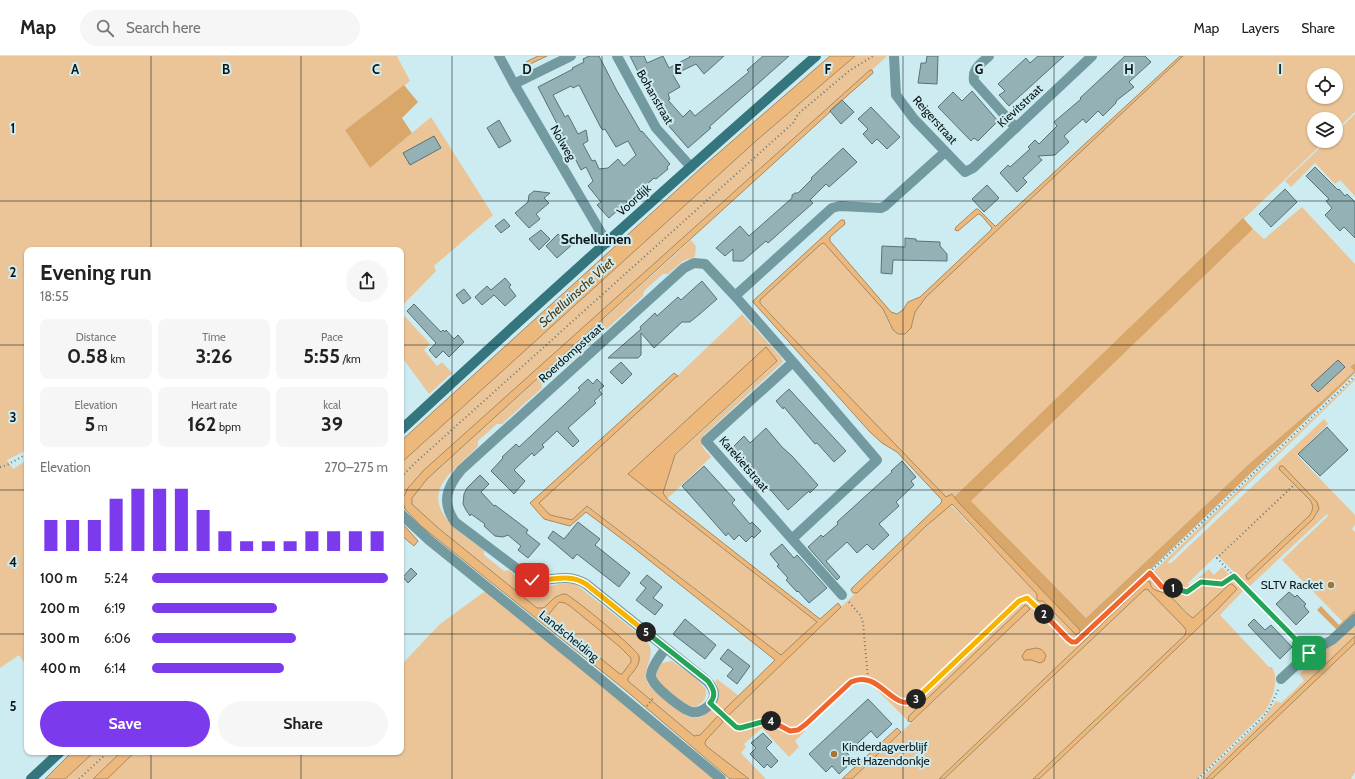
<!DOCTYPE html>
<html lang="en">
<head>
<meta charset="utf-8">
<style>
  :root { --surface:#fff; --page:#f6f6f6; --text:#222; --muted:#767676; --line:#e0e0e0; --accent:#7c3aed }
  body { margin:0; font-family:Cabin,sans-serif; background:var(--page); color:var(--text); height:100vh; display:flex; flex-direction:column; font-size:15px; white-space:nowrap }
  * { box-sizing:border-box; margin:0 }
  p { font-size:13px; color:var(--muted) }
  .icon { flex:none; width:22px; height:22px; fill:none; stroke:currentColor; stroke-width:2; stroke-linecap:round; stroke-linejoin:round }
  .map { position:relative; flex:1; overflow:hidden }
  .panel { position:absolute; left:24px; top:191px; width:380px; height:508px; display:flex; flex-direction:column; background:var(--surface); border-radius:8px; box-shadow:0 1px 3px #0004 }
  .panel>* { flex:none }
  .fabs { position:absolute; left:1307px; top:12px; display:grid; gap:8px }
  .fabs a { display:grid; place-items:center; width:36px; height:36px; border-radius:50%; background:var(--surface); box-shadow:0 1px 3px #0004; font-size:20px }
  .pin { position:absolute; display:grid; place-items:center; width:34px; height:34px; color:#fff; margin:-17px; border-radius:8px; box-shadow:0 2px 6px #0006 }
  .km { position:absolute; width:20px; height:20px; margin:-10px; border-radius:50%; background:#222; color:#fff; font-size:11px; line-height:20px; text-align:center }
  .round { display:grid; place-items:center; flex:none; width:42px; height:42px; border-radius:21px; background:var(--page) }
  .head { display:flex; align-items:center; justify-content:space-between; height:68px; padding:0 16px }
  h1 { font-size:22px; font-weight:700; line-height:30px }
  .stats { display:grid; grid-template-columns:repeat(3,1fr); gap:6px; height:68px; padding:4px 16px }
  .stats div { display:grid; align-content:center; border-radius:8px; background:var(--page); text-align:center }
  .stats b { font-size:20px; font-weight:700 }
  .stats small { font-size:11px; font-weight:400 }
  .stats p { font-size:11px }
  .chart { height:112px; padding:8px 16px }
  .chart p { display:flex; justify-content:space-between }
  .chart svg { width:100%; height:72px; margin-top:4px; stroke:var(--accent); stroke-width:6 }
  .cta { display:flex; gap:8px; margin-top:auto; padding:8px 16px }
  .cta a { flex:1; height:46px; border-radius:24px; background:var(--accent); color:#fff; font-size:16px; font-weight:700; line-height:46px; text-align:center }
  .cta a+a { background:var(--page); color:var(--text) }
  ul { padding:0 16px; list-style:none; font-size:13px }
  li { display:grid; grid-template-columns:64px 48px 1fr; align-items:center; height:30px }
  li i { height:10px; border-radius:5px; background:var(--accent) }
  header { display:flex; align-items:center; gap:24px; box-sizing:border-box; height:56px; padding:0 20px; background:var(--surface); border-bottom:1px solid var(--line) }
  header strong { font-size:19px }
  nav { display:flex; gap:22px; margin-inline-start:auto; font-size:14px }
  .search { width:280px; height:36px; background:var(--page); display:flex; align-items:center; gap:10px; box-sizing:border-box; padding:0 14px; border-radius:22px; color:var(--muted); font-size:15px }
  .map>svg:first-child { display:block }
  .green { fill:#ebc598; fill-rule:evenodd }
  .forest { fill:#daa76b }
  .water { fill:#ecb87c; stroke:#a8875e; fill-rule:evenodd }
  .building { fill:#94b2b6; stroke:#567276; fill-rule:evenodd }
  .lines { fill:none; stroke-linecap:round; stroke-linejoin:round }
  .path { stroke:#667a7d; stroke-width:2; stroke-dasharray:1 3; stroke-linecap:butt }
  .lane { stroke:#739aa0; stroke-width:5.5 }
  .street { stroke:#739aa0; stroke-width:10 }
  .secondary { stroke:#35757e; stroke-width:10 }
  .split-1-casing { stroke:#fff; stroke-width:8 }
  .split-2-casing { stroke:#fff; stroke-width:8 }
  .split-3-casing { stroke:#fff; stroke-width:8 }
  .split-4-casing { stroke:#fff; stroke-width:8 }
  .split-5-casing { stroke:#fff; stroke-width:8 }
  .split-6-casing { stroke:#fff; stroke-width:8 }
  .split-1 { stroke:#22a559; stroke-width:5 }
  .split-2 { stroke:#f0652b; stroke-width:5 }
  .split-3 { stroke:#f5b400; stroke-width:5 }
  .split-4 { stroke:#f0652b; stroke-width:5 }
  .split-5 { stroke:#22a559; stroke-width:5 }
  .split-6 { stroke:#f5b400; stroke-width:5 }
  .grid { fill:none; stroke:#0b1618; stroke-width:1; stroke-opacity:0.55 }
  .poi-dot { fill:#a8732d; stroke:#cdecf1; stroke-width:1.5 }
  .labels { text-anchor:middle; stroke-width:4; stroke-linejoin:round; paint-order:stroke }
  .street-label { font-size:12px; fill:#0b1618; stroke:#cdecf1 }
  .poi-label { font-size:12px; fill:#0b1618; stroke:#cdecf1; text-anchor:end }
  .water-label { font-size:13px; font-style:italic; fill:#563502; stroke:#cdecf1 }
  .quarter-label { font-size:14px; font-weight:bold; fill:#0b1618; stroke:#cdecf1 }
  .grid-label { font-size:13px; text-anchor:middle; font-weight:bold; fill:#0b1618; stroke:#cdecf1; stroke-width:4; stroke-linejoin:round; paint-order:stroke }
</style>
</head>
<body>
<header>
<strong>Map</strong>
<div class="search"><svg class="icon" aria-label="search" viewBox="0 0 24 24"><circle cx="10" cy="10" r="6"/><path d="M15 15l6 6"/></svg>Search here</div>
<nav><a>Map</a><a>Layers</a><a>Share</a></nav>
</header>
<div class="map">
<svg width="1355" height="723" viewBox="0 0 1355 723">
  <rect width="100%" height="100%" fill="#cdecf1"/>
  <path class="green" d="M0 0H397L410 25 345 74 370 112 431 61 493 159 434 210 436 215 401 251V194H27V394L7 404 13 413 27 404V606L25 608 19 599 0 612Z
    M855 0H887L872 14H870L424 414 408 432 401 447V407L757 84Z
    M1183 0H1355V56L1336 74V63H1314V85H1325L954 441 952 438 946 441 786 275 760 246V244L822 187H824L883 253 890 270 913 267 915 256 926 241ZM1314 19H1336V41H1314Z
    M1355 58V140L1340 124 1335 128 1315 107 1291 131 1285 125 1327 85H1336V76Z
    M1302 151 1355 208V307L1350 311 1354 315 1323 344 1251 406 1086 562 970 445 1253 173 1264 183Z
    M691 184 696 190 695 201 683 205 668 218H663L644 235 643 240 566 310 561 309 542 327V332L502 368H497L478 385V390C467 402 451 414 442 428 426 457 465 480 484 494V499L504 515 509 514C516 520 523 529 532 531 549 535 561 522 578 530L645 583C660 598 640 611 648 628L687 660C699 665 705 660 712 651 718 657 728 670 735 673 744 676 754 669 762 667 778 664 788 682 803 673L805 675 795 685 799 691 789 701 762 672 744 688 746 691 741 697 766 723H749L706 690 705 687 706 684 723 666 700 679 694 680 628 625V622L639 607 637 596 620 581 568 539 559 538C551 543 547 554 537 552L437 471 412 448C411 438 420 430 427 423Z
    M401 256 430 288 424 294 437 310 442 306 452 317 429 338 401 300Z
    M742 258 780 300 783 305 782 307 704 379C699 391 704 393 711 401L667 443 663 437 675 400 775 308 628 418 817 566 781 599 588 450 572 464 550 459 539 446 676 321Z
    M1355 322V324L1168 506 1170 508 1324 363 1328 368 1297 399 1355 459V469L1352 473 1355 476V554L1343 566 1282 504 1328 460 1327 458 1249 531 1217 499 1188 527 1190 529 1209 513 1214 519 1222 511 1231 520C1215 531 1213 521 1199 525 1194 527 1191 532 1186 534L1178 531 1163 530 1152 517ZM1280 410H1283L1317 446V458L1249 523H1247L1246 519 1309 460C1313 455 1314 450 1310 444Z
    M950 448 1037 538V544L1039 545H1043L1076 579 1080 576 1082 578 1075 584H1072L1031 543 1027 541H1021L914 643C908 646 904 646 899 643L866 621C862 621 858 621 854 623 843 628 822 651 812 660 808 664 804 670 798 672 788 676 779 664 769 663 758 662 748 671 736 669L715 649C717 641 721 634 715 626L717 623 739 640 724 654 729 659 841 551Z
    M1149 520 1161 533 1175 534 1185 538 1191 536 1199 529H1222L1233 522 1244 534 1220 559 1269 611H1272C1280 624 1272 644 1265 656L1197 723H1039L1216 555 1191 562C1185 555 1178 546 1170 541 1163 536 1150 537 1150 527L1074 594 939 723H852L1030 553 1026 549H1025L909 660 908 665 871 628C885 636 899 655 916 646L1022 545 1026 544 1032 549 1066 585 1072 588 1077 587Z
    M488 533 715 723H107L135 696H401V607L402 608 440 568Z
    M1147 533 1184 571 1186 574 1185 579 1033 723H944L1144 534Z
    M559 546 565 547 570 550 620 591 631 602V606L622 618H620L549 561V558Z
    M1355 567V580L1206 723H1200L1264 662 1276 645 1281 647 1304 625 1300 618Z
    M1355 587V716L1351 723H1212Z
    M672 605 693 620 706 633C707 642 704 647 695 651L686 649 659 627 656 621 657 614 662 607Z
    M94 696H121L93 723H65Z"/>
  <path class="forest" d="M404 29 418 46 402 62 412 77 370 112 345 74Z
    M1243 162 1253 173 971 445 1086 562 1251 406 1323 344 1354 315 1350 311 1355 307V317L1148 516 1082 578 1080 574 958 446 954 441Z
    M1321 550 1339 569 1355 554V559L1338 575 1317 554Z"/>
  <path class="water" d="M538 0H547L526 10 525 8 526 6Z
    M830 0H855L757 84 401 407V385L700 113Z
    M1180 0H1183L926 241 915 256 911 272 905 278H898L893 274 883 253 824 187 821 188 760 244V247L786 275 946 441 952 438 958 446 1080 574V576L1076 579 1043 545H1039L1037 544V538L952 448 926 470 857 537H853L851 534 852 532 941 447 942 444 897 396 882 387 870 376 753 246V245L841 164H844L845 168 830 181V185L891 256 897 258 903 254 908 246 920 241 991 174 992 172 981 159 978 158 958 175 955 174 956 171 976 153H978L995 170H996Z
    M870 14H872L873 17 830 55V56L427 423 412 442V448L437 471 537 552H543C551 547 554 538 566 538 575 543 637 593 639 600 641 608 633 616 628 622V625L694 680 700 679 718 660 723 666 706 684 705 687 706 690 749 723H730L624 633 421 470 405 453 402 444 408 432 424 414ZM559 546 565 547 570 550 620 591 631 602V606L622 618H620L549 561V558Z
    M766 291 775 302 777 305 675 399 663 437 667 443 820 563 838 547 841 551 729 659 724 654 775 604 630 489 586 456 570 470 544 463 530 447 674 317 678 320 676 321 539 447 550 459 572 464 587 450 781 599 817 566 628 418Z
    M1280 410H1283L1317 446 1319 453 1313 463 1249 523H1247L1246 519 1309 460C1313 455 1314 450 1310 444L1279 413Z
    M401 466 418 485 414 490 401 479Z
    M1147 525 1150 526C1151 536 1159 534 1166 538 1177 544 1183 556 1193 562L1230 528H1232L1237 533 1216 555 1039 723H1033L1185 579 1186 574 1184 571 1147 533 1144 534 944 723H939Z
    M1025 549H1026L1030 553 911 666 908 665 909 660Z
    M1355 580V587L1212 723H1206Z
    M1036 592C1042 593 1044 595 1046 600L1044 605 1040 607 1031 604H1024L1022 600 1026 594Z
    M897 672 901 676 852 723H842Z
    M72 696H94L65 723H45Z
    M121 696H135L107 723H93Z"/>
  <path class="building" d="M589 0H599L617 35 641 76 642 75 670 108 667 111 668 113 656 123 654 122 609 162 597 149 601 146 588 130 593 125 586 111 581 114 538 31 573 13 572 12 584 6 583 3ZM579 29 601 72 603 74 605 73 616 91 628 85 636 99 624 110 618 103 608 112 599 113 595 104 592 105 583 88 588 85 586 74 578 78 568 59 565 61 553 39 571 30 573 32Z
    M630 0H644L647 7 663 0 669 12 690 1 689 0H724L704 18 696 8 673 19 680 31 668 38 670 43 668 44 683 61 690 54 695 60 749 16 747 14 763 0H789L709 71 711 72 688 92 667 68 643 26Z
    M927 0H938L937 28 918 27 921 7H926Z
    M1038 0H1064L1009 50 999 39 1005 35 998 28 1026 2 1030 7Z
    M1125 0H1145L1151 6 1129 26 1134 31 1116 45V47L1103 60 1098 55 1086 67 1083 63 1064 80 1069 86 1055 99 1038 100 1042 104 1023 122 1027 126 1017 136 1000 117 1008 109 1010 111 1030 93 1028 91 1035 84 1039 88 1057 70 1054 66 1081 43 1080 42Z
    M972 35 998 65 978 85 974 82 971 85 938 51 953 36 962 45Z
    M842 44 854 56 841 68 830 55Z
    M871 51 900 81 887 93 877 83 872 88 863 78 868 73 858 63Z
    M499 64 511 85 499 92 487 72Z
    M434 80 441 92 410 109 403 97Z
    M843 92 857 106 829 131 826 128 810 144 813 147 768 187 766 185 743 205H733V193L725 200 716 192 740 170 749 180 792 142V139L795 137H798L812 123 811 122Z
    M1315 111 1338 134 1339 133 1345 140 1347 138 1355 146V182L1344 171 1340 175 1325 159 1332 152 1326 145 1329 143 1306 120Z
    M987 129 999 142 984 156 972 143Z
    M1285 133 1297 146 1271 171 1259 158Z
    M534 135 550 137 544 142 549 147 536 158 540 163 529 172 515 157 528 146 529 139Z
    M504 163 510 170 501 177 495 170Z
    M541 174 550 183 539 194 529 183Z
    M558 178 562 182 566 179 574 187 557 202 546 190Z
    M905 182 916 183V185L940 186V190L947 198V205L893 204 892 218 881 217 882 190 905 191Z
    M505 222 511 229 509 231 516 240 505 250 494 239 482 249 475 241 487 230 491 234Z
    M702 225 717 243 701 257 690 266H682L654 292 641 277V299L638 302H608L641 273 640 271 655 257 657 260 678 241 681 244Z
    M464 233 471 242 463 248 456 239Z
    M414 248 441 276 443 274 445 276 446 274 454 283 458 279 464 286 449 301 443 295 436 302 429 294 436 287 407 255Z
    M1338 304 1345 311 1318 336 1311 329Z
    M621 306 632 318 622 328 610 316Z
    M588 323 593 328 597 323 604 330 599 334 602 338 594 345 596 347 568 372 579 385 573 391 557 375 542 389 544 391 534 400 532 397 514 414 525 425 514 438 491 415 503 402 502 401 516 388 519 391 580 334 578 332Z
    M789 333 846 395 834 406 817 387 815 388 784 351 783 353 776 345Z
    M1327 371 1348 394 1320 420 1298 398Z
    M766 372 782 391 792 400 818 429 810 437 809 435 788 454 733 391 744 380 750 387Z
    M902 405 916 421 911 425 914 429 896 446 899 450 879 468 889 479 873 494 867 488 857 497 847 486 826 505 840 521 837 524 808 491 821 479 823 481 838 468 837 466 892 416 891 415Z
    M704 410 735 444 732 447 750 468 752 466 761 475 754 482 752 480 746 486 739 479 734 484 728 477 726 480 682 430Z
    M480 419 489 428 481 436 494 450 495 449 528 474 526 477 540 488 528 502 518 494 521 490 508 479 503 481 495 480 484 470 485 468 471 458 470 460 466 454 463 448 464 438 467 432Z
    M578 466 600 483 595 489 630 517 619 531 577 498 573 503 548 482 553 475 564 483Z
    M782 488 794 502 797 499 798 500 827 532 809 547 798 535 797 536 786 524 788 522 777 510 779 509 770 498Z
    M411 512 417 518 408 527 403 521Z
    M647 519 662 531 653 542 663 549 655 559 636 544 646 532 640 527Z
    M1289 536 1295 541 1297 539 1306 548 1304 550 1309 556 1296 569 1276 548Z
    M685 563 716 589 705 603 673 578Z
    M1254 563 1265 574 1271 569 1292 591 1280 603 1248 569Z
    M728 593 750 610 737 628 727 620 733 613 720 603Z
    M868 643 892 668 877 682 871 675 847 697 854 704 839 718 832 710 826 716 809 698Z
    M763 677 772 686 766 692 778 705 771 712 767 708 764 712 750 698 756 692 751 687Z"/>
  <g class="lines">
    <path class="path" d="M0 411 7 409 27 398
      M401 421 415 407 793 67 798 58 849 15 873 0
      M1150 517 1162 531 1177 533 1186 536 1190 535 1199 527 1222 528 1233 520
      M1242 529 1217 502 1293 430
      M849 546 861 560 863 567 868 623
      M647 650 654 641
      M718 654C730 666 733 675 751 669 756 667 761 665 766 665 776 665 783 674 792 675 804 676 841 636 851 626 878 612 892 657 915 644L1021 543H1027L1030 545 1068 583 1072 586H1076L1212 457 1355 320
      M79 723 108 696
      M1198 723 1263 661 1269 653 1279 632"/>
    <path class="lane" d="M1248 534 1309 597"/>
    <path class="street" d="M499 0 514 28 607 187
      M617 0 656 72 691 111
      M894 0 896 39 914 63 965 116 973 112 1092 0
      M989 0C981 8 972 12 974 25L1016 72
      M514 28 571 0
      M735 240 793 306 706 385 792 483 877 404 793 306
      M401 458 429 484 587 612 721 723
      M792 483 842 539
      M666 592 707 625C711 629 714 633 714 639 713 648 702 658 692 656 683 654 652 630 651 620 651 611 661 599 666 592L586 528C570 518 554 523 537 525L532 524 455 466C441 446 447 431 461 414L684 212 694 207 705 208 735 240 832 152 840 150 881 152 885 150 945 96
      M1281 623 1309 597 1332 584 1355 563"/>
    <path class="secondary" d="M401 374C538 247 676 123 816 0
      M31 723 60 696"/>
  </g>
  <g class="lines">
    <g class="split-1-casing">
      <path id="split-1" d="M1173 532 1187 536 1201 526 1222 528 1234 520 1309 597"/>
    </g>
    <g class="split-2-casing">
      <path id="split-2" d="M1044 558 1068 583 1072 586H1076L1150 517 1162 531 1173 532"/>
    </g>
    <g class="split-3-casing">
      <path id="split-3" d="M916 643 1019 545 1027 542 1044 558"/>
    </g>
    <g class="split-4-casing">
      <path id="split-4" d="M771 665 790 675 798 674 806 668 851 626C880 612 893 659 916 643"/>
    </g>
    <g class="split-5-casing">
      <path id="split-5" d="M646 576 708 625C713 632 717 639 710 647L736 671 740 672 762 666 771 665"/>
    </g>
    <g class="split-6-casing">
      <path id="split-6" d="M532 524 537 525C554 523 570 518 586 528L646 576"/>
    </g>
    <use href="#split-1" class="split-1"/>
    <use href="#split-2" class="split-2"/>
    <use href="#split-3" class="split-3"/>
    <use href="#split-4" class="split-4"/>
    <use href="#split-5" class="split-5"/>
    <use href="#split-6" class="split-6"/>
  </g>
  <path class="grid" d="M151 0V194M301 0V194M452 0V723M602 0V723M753 0V723M903 0V723M1054 0V723M1204 0V723M0 145H1355M0 289H27M401 289H1355M0 434H27M401 434H1355M0 578H27M401 578H1355M151 696V723M301 696V723"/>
  <g class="poi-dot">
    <circle cx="1331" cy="529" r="4"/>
    <circle cx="834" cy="698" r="4"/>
  </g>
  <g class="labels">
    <g class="street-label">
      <text transform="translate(655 41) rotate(60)" y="4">Bohanstraat</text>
      <text transform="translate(1020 50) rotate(-43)" y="4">Kievitstraat</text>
      <text transform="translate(935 64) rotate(48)" y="4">Reigerstraat</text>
      <text transform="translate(563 87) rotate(60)" y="4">Nolweg</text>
      <text transform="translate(634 144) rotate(-42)" y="4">Voordijk</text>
      <text transform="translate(571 297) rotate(-42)" y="4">Roerdompstraat</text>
      <text transform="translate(744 408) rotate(49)" y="4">Karekietstraat</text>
      <text transform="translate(569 580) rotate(39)" y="4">Landscheiding</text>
    </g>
    <g class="poi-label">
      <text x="1323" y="533">SLTV Racket</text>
      <text x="842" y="695" text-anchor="start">Kinderdagverblijf<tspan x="842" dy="14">Het Hazendonkje</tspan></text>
    </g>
    <g class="water-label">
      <text transform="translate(576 236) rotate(-42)" y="5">Schelluinsche Vliet</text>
    </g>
    <g class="quarter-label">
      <text x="596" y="188">Schelluinen</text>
    </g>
  </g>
  <g class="grid-label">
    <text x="75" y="18">A</text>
    <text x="226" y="18">B</text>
    <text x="376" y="18">C</text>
    <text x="527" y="18">D</text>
    <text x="678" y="18">E</text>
    <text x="828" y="18">F</text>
    <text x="979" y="18">G</text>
    <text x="1129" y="18">H</text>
    <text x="1280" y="18">I</text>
    <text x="13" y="77">1</text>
    <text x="13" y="221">2</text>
    <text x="13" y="366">3</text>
    <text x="13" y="511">4</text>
    <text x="13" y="655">5</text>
  </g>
</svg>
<div class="fabs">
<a><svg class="icon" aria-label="locate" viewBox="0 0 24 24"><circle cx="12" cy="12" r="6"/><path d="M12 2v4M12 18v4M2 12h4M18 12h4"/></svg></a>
<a><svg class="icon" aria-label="layers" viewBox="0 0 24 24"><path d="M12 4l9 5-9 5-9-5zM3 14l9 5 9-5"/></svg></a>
</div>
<div class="pin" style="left:1309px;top:597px;background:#1e9e55"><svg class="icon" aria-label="arrive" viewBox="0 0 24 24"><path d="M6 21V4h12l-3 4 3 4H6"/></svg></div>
<div class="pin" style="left:532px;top:524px;background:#d93025"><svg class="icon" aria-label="check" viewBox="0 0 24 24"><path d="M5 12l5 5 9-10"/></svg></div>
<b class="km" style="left:1173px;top:532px">1</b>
<b class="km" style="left:1044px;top:558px">2</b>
<b class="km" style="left:916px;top:643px">3</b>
<b class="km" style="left:771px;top:665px">4</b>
<b class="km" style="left:646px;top:576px">5</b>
<section class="panel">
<div class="head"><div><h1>Evening run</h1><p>18:55</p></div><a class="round"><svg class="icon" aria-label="share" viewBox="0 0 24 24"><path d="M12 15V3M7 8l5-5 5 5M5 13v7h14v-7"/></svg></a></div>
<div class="stats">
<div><p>Distance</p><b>0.58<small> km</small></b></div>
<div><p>Time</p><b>3:26</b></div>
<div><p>Pace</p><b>5:55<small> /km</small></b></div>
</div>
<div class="stats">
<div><p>Elevation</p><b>5<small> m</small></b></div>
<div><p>Heart rate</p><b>162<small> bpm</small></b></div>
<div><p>kcal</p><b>39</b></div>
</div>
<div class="chart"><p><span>Elevation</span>270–275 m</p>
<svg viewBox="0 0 160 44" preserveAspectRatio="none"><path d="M5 44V25M15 44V25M25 44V25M35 44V12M45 44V6M55 44V6M65 44V6M75 44V19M85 44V32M95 44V38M105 44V38M115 44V38M125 44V32M135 44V32M145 44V32M155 44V32"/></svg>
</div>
<ul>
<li><b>100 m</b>5:24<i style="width:100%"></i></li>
<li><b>200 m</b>6:19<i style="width:53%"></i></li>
<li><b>300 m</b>6:06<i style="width:61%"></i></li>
<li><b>400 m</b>6:14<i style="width:56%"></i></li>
</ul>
<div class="cta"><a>Save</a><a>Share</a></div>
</section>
</div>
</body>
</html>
